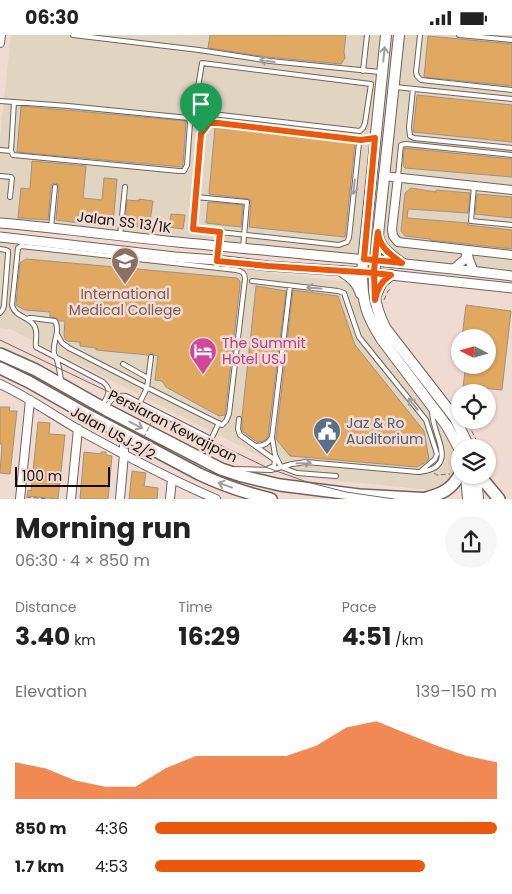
<!DOCTYPE html>
<html lang="en">
<head>
<meta charset="utf-8">
<style>
  :root { --surface:#fff; --page:#f6f6f6; --text:#222; --muted:#767676; --accent:#ea580c }
  body { margin:0; font-family:Poppins,sans-serif; background:var(--page); color:var(--text); height:100vh; display:flex; flex-direction:column; font-size:19px; white-space:nowrap }
  * { box-sizing:border-box; margin:0 }
  p { font-size:16px; color:var(--muted) }
  .icon { flex:none; width:28px; height:28px; fill:none; stroke:currentColor; stroke-width:2; stroke-linecap:round; stroke-linejoin:round }
  .map { position:relative; height:464px; overflow:hidden }
  .details { display:flex; flex-direction:column; background:var(--surface); flex:1 }
  .details>* { flex:none }
  .needle { width:32px; rotate:276deg }
  .buttons { position:absolute; left:451px; top:294px; display:grid; gap:10px }
  .buttons a { display:grid; place-items:center; width:45px; height:45px; border-radius:50%; background:var(--surface); box-shadow:0 1px 4px #0004; font-size:25px }
  .scale { position:absolute; left:15px; bottom:12px; width:95px; box-sizing:border-box; padding-left:5px; border:2px solid #120b09; border-top:0; font-size:14px; line-height:18px; white-space:nowrap; color:#120b09; -webkit-text-stroke:4px #f0dbd3; paint-order:stroke }
  .pin { position:absolute; display:grid; place-items:center; width:42px; height:42px; color:#fff; margin:-51px -21px; border-radius:50% 50% 50% 0; rotate:-45deg; box-shadow:0 0 5px #0007 }
  .pin .icon { rotate:45deg }
  .round { display:grid; place-items:center; flex:none; width:52px; height:52px; border-radius:26px; background:var(--page) }
  .head { display:flex; align-items:center; justify-content:space-between; height:85px; padding:0 15px }
  h1 { font-size:28px; font-weight:700; line-height:38px }
  .stats { display:grid; grid-template-columns:repeat(3,1fr); gap:8px; height:85px; padding:5px 15px }
  .stats div { display:grid; align-content:center }
  .stats b { font-size:25px; font-weight:700 }
  .stats small { font-size:14px; font-weight:400 }
  .stats p { font-size:14px }
  .chart { height:140px; padding:10px 15px }
  .chart p { display:flex; justify-content:space-between }
  .chart svg { width:100%; height:90px; margin-top:5px; fill:var(--accent); opacity:.7 }
  ul { padding:0 15px; list-style:none; font-size:16px }
  li { display:grid; grid-template-columns:80px 60px 1fr; align-items:center; height:38px }
  li i { height:12px; border-radius:6px; background:var(--accent) }
  .status { display:flex; justify-content:space-between; align-items:center; height:35px; padding:0 25px; background:var(--surface); direction:ltr }
  .status svg { height:14px; fill:currentColor }
  .map>svg:first-child { display:block }
  .commercial { fill:#e1d4c1 }
  .building { fill:#e0a861; stroke:#9f9284 }
  .lines { fill:none; stroke-linecap:round; stroke-linejoin:round }
  .service-casing { stroke:#73615a; stroke-width:6 }
  .minor-casing { stroke:#73615a; stroke-width:10 }
  .tertiary-casing { stroke:#73615a; stroke-width:11 }
  .secondary-casing { stroke:#73615a; stroke-width:12 }
  .primary-casing { stroke:#73615a; stroke-width:14 }
  .path { stroke:#7d6f6a; stroke-width:1; stroke-dasharray:5 2.5; stroke-linecap:butt }
  .service { stroke:#fff; stroke-width:4 }
  .minor { stroke:#fff; stroke-width:8 }
  .tertiary { stroke:#fff; stroke-width:9 }
  .secondary { stroke:#fff; stroke-width:10 }
  .primary { stroke:#fff; stroke-width:11 }
  .tram { stroke:#766964; stroke-width:1 }
  .path-bridge { stroke:#7d6f6a; stroke-width:1; stroke-dasharray:5 2.5; stroke-linecap:butt }
  .oneway { stroke:#a09d9d }
  .route-casing { stroke:#fff; stroke-width:10 }
  .route { stroke:#ea580c; stroke-width:6 }
  .labels { text-anchor:middle; stroke-width:5; stroke-linejoin:round; paint-order:stroke }
  .street-label { font-size:14px; fill:#120b09; stroke:#f0dbd3 }
  .education-label { font-size:14px; fill:#785e54; stroke:#f0dbd3 }
  .hotel-label { font-size:14px; fill:#b23c85; stroke:#f0dbd3; text-anchor:start }
  .service-label { font-size:14px; fill:#4e5e75; stroke:#f0dbd3; text-anchor:start }
</style>
</head>
<body>
<div class="status"><b>06:30</b><svg viewBox="0 0 49 12"><path d="M0 12V9h3v3zM5 12V6h3v6zM10 12V3h3v9zM15 12V0h3v12zM26 1h20v11H26zM47 4h2v5h-2z"/></svg></div>
<div class="map">
<svg width="512" height="464" viewBox="0 0 512 464">
  <rect width="100%" height="100%" fill="#f0dbd3"/>
  <path class="commercial" d="M11 0H512V238L3 186 0 181V102Z
    M0 205 356 248 371 301 452 408 458 428V437L439 456 313 443 262 422 10 294 0 293Z"/>
  <path class="building" d="M210 0H346L344 17 345 23 341 29 268 22 208 13Z
    M428 1 512 9V51L424 42Z
    M417 60 512 70V107L413 97Z
    M21 71 186 86 183 129 182 132 17 117Z
    M215 92 355 108 345 202 249 192 251 167 250 164 209 159Z
    M404 113 512 124V142L405 133 403 130Z
    M32 126 86 131 83 163 102 165 104 143 117 144 113 189 81 186V188L56 185 59 152 58 149 55 148 52 149 51 152 48 185 18 183 21 153 30 154Z
    M411 153 436 157V155L470 158 468 178 408 174 407 183 468 188V190L512 195V214L430 205V204L405 201 401 196 405 158Z
    M477 159 512 162V183L475 179Z
    M139 164 153 166 149 193 125 190 127 165 139 166Z
    M208 167 243 170 241 192 206 188Z
    M171 179 185 180 183 194 169 192Z
    M26 224 237 243 240 246V250L225 380 219 381 166 352 162 346 155 345 158 321 154 320 151 318 148 320 96 315V313L80 311V307L67 306 65 304 64 299 65 286H59L57 283 50 282V277L25 275 16 270 20 228Z
    M256 251 286 256 268 401 264 406 257 407 243 397 242 394V382Z
    M293 255 338 261 355 310 424 396 429 424 424 428 417 432 290 421 276 404Z
    M466 270 511 276 502 355 463 351 466 330H488V302H462Z
    M0 372H10L9 376H17L10 439 0 438 2 409H0Z
    M38 387 50 388 49 399 65 400 58 464 27 461 28 455 31 456Z
    M84 417 101 419V417H106V420L112 421 108 464H80Z
    M132 436 146 438 144 451 158 453 157 464H129Z"/>
  <g class="lines">
    <g class="service-casing">
      <path id="service" d="M73 0 199 15 270 26 380 37
        M420 0 416 37 417 41 421 45 512 55
        M459 0 512 5
        M202 28 371 49 365 88 363 93 360 96 203 78 197 76 196 65Z
        M363 36 367 0
        M395 52 512 64
        M413 54 409 92 410 101 414 103 512 113
        M0 66 68 71 189 83 190 88 187 130 184 136H179L13 120 11 116 14 67
        M361 105 359 108 349 203 347 207 339 210 193 194 201 99 209 88H218L361 105 375 103
        M0 115 11 116
        M0 141 11 142 12 143 10 162
        M398 141 401 110 406 109 512 120
        M474 151 471 186 512 190
        M196 162 247 167 243 213
        M51 193 55 152
        M120 201 125 152
        M0 214 6 215 8 216V219L4 270 3 274 0 278
        M217 233 220 197
        M290 251 272 402 275 420 281 432 297 438 336 441
        M28 285 29 283H32L55 286C61 296 52 307 54 318 55 323 56 320 57 325 59 331 60 339 61 345
        M57 299 62 308 69 313 147 353 151 322
        M123 329 148 343
        M102 371C107 362 113 355 103 347L36 312C35 305 38 299 35 292 30 281 15 283 12 270L18 213 21 211 236 235C242 236 245 238 245 244L229 379 226 386 222 390 150 354 147 353 140 367
        M107 372C111 363 116 360 126 361L211 404
        M239 384 238 394 240 400 275 425 274 431 269 433
        M256 411C265 411 268 408 272 402
        M208 424C207 411 213 400 219 388
        M235 434 271 435 292 429 306 427 418 437H420L435 424 437 419 426 385 359 302 344 258 338 256 252 246
        M420 437C462 432 430 398 432 374"/>
    </g>
    <g class="minor-casing">
      <path id="minor" d="M0 8 1 0
        M383 141 512 155
        M398 142 392 194 393 201 398 207 512 220
        M467 217 470 227 474 236
        M453 234 465 224 467 215
        M0 349C28 362 53 380 79 395 124 420 169 444 216 464
        M20 464 30 365
        M71 464 78 394
        M120 464 124 419V400
        M170 464 172 444"/>
    </g>
    <g class="tertiary-casing">
      <path id="tertiary" d="M0 188C59 193 118 201 177 207 289 218 401 227 512 241
        M0 202 175 222 217 225 268 231 362 237 512 253"/>
    </g>
    <g class="secondary-casing">
      <path id="secondary" d="M386 0 362 237C362 266 366 280 382 305L447 391 460 415
        M399 0 374 238C373 260 376 275 386 294L455 383 469 412
        M378 201C381 214 392 221 402 228
        M341 236C352 243 357 247 361 259
        M376 260 382 247 391 240
        M466 440 468 464
        M476 440 478 464"/>
    </g>
    <g class="primary-casing">
      <path id="primary" d="M0 319 36 335 105 374 194 420 221 434 242 441 280 450 359 460 432 464
        M0 333 29 347 82 377 199 439C222 450 246 458 271 464
        M479 440 499 464
        M426 463C442 459 452 454 460 439"/>
    </g>
    <path class="path" d="M384 265 388 256 392 253
      M468 389 480 412
      M434 438 437 440 450 439
      M26 462 48 464"/>
    <use href="#service" class="service"/>
    <use href="#minor" class="minor"/>
    <use href="#tertiary" class="tertiary"/>
    <use href="#secondary" class="secondary"/>
    <use href="#primary" class="primary"/>
    <path class="tram" d="M0 305 268 433 307 447 346 457 394 464"/>
    <path class="path-bridge" d="M124 412 136 418 157 376"/>
  </g>
  <defs><path id="oneway-shaft" d="M-6 0H5M1.5-3L5.5 0L1.5 3" fill="none" stroke-width="1.6" stroke-linecap="round" stroke-linejoin="round" transform="scale(1.25)"/></defs>
  <g class="oneway">
    <use href="#oneway-shaft" transform="translate(384 19) rotate(-84)"/>
    <use href="#oneway-shaft" transform="translate(267 26) rotate(-172)"/>
    <use href="#oneway-shaft" transform="translate(354 152) rotate(96)"/>
    <use href="#oneway-shaft" transform="translate(314 253) rotate(-174)"/>
    <use href="#oneway-shaft" transform="translate(413 369) rotate(-129)"/>
    <use href="#oneway-shaft" transform="translate(136 390) rotate(27)"/>
    <use href="#oneway-shaft" transform="translate(304 428) rotate(-1)"/>
    <use href="#oneway-shaft" transform="translate(225 450) rotate(-160)"/>
  </g>
  <g class="lines">
    <g class="route-casing">
      <path id="route" d="M201 99 193 194 220 197 217 226 268 231 374 238 375 265C377 254 381 246 391 240L374 238C375 224 376 211 378 197 379 212 391 220 402 228L364 224 375 103 361 105 218 88H209L201 99"/>
    </g>
    <use href="#route" class="route"/>
  </g>
  <defs>
    <g id="university-pin" transform="scale(1.4375)"><path d="M0 17L-7.5 6A9.5 9.5 0 1 1 7.5 6Z" fill="#8d6e63" stroke="#f0dbd3"/><path d="M0-5L7-2L0 1L-7-2ZM-4 1L0 2.5L4 1V4Q0 6-4 4Z" fill="#fff"/></g>
    <g id="hotel-pin" transform="scale(1.4375)"><path d="M0 17L-7.5 6A9.5 9.5 0 1 1 7.5 6Z" fill="#d1479c" stroke="#f0dbd3"/><path d="M-6-4.5h1.5V1H6V5H4.5V3h-9V5H-6ZM-4 0a1.8 1.8 0 1 1 3.6 0ZM.5 0V-2.5h3Q6-2.5 6 0Z" fill="#fff"/></g>
    <g id="civic-pin" transform="scale(1.4375)"><path d="M0 17L-7.5 6A9.5 9.5 0 1 1 7.5 6Z" fill="#5c6f8a" stroke="#f0dbd3"/><path d="M-.6-6.5H3V-4.5H.6V-3L4-1V1h2V6H-6V1h2V-1L-.6-3ZM-1.2 2.5V6h2.4V2.5Z" fill="#fff"/></g>
  </defs>
  <g fill-rule="evenodd">
    <use href="#university-pin" x="125" y="226"/>
    <use href="#hotel-pin" x="203" y="316"/>
    <use href="#civic-pin" x="327" y="396"/>
  </g>
  <g class="labels">
    <g class="street-label">
      <text transform="translate(124 187) rotate(7)" y="5">Jalan SS 13/1K</text>
      <text transform="translate(173 391) rotate(27)" y="5">Persiaran Kewajipan</text>
      <text transform="translate(113 398) rotate(29)" y="5">Jalan USJ 2/2</text>
    </g>
    <g class="education-label">
      <text x="125" y="264">International<tspan x="125" dy="16">Medical College</tspan></text>
    </g>
    <g class="hotel-label">
      <text x="222" y="313">The Summit<tspan x="222" dy="16">Hotel USJ</tspan></text>
    </g>
    <g class="service-label">
      <text x="346" y="393">Jaz &amp; Ro<tspan x="346" dy="16">Auditorium</tspan></text>
    </g>
  </g>
</svg>
<div class="buttons">
<a><svg class="needle" viewBox="-14 -14 28 28"><path d="M0-13l5 13h-10z" fill="#e53935"/><path d="M0 13l5-13h-10z" fill="#767676"/></svg></a>
<a><svg class="icon" aria-label="locate" viewBox="0 0 24 24"><circle cx="12" cy="12" r="6"/><path d="M12 2v4M12 18v4M2 12h4M18 12h4"/></svg></a>
<a><svg class="icon" aria-label="layers" viewBox="0 0 24 24"><path d="M12 4l9 5-9 5-9-5zM3 14l9 5 9-5"/></svg></a>
</div>
<div class="scale">100 m</div>
<div class="pin" style="left:201px;top:99px;background:#1e9e55"><svg class="icon" aria-label="arrive" viewBox="0 0 24 24"><path d="M6 21V4h12l-3 4 3 4H6"/></svg></div>
</div>
<section class="details">
<div class="head"><div><h1>Morning run</h1><p>06:30 · 4 × 850 m</p></div><a class="round"><svg class="icon" aria-label="share" viewBox="0 0 24 24"><path d="M12 15V3M7 8l5-5 5 5M5 13v7h14v-7"/></svg></a></div>
<div class="stats">
<div><p>Distance</p><b>3.40<small> km</small></b></div>
<div><p>Time</p><b>16:29</b></div>
<div><p>Pace</p><b>4:51<small> /km</small></b></div>
</div>
<div class="chart"><p><span>Elevation</span>139–150 m</p>
<svg viewBox="0 0 160 44" preserveAspectRatio="none"><path d="M0 44V26L10 29L20 35L30 38L40 38L50 29L60 23L70 23L80 23L90 23L100 18L110 9L120 6L130 12L140 18L150 23L160 26V44z"/></svg>
</div>
<ul>
<li><b>850 m</b>4:36<i style="width:100%"></i></li>
<li><b>1.7 km</b>4:53<i style="width:79%"></i></li>
</ul>
</section>
</body>
</html>
